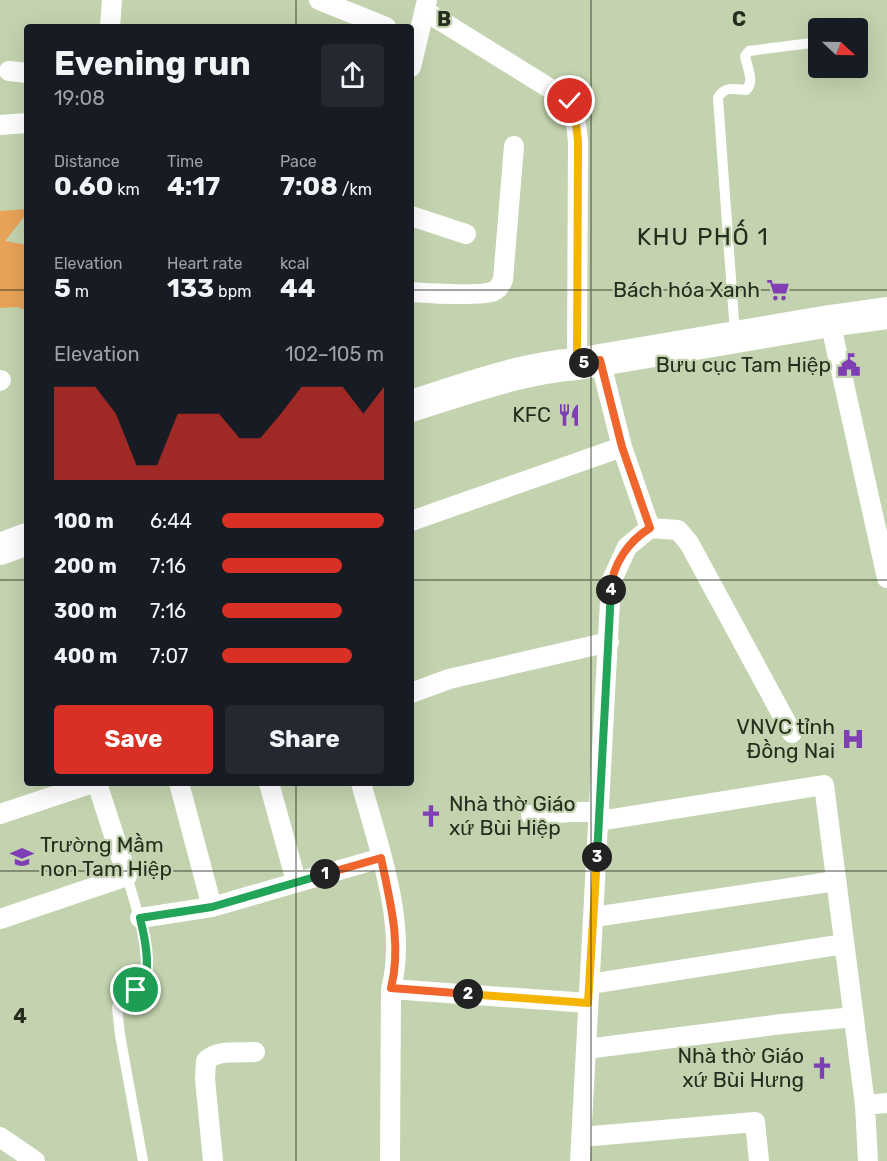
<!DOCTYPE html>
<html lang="en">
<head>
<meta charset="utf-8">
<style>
  :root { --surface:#171b24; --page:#242831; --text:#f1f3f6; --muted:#9ea1a6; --accent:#d93025 }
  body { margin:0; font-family:Rubik,sans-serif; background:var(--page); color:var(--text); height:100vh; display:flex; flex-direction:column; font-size:22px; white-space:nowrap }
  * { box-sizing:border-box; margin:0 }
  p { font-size:20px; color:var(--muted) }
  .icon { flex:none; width:33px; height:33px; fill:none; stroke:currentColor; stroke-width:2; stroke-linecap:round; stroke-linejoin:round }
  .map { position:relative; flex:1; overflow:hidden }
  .drawer { position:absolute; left:24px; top:24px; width:390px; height:762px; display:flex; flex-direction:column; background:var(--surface); border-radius:6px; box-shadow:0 6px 24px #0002 }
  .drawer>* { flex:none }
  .needle { width:39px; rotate:112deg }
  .fabs { position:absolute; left:808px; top:18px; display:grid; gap:12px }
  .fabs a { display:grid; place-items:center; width:60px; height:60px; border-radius:6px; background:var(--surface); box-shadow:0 6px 24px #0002; font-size:30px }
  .pin { position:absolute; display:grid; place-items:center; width:51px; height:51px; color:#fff; margin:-26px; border:3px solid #fff; border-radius:50%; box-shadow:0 2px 6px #0007 }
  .km { position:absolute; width:30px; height:30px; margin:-15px; border-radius:50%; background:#222; color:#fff; font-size:16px; line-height:30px; text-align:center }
  .round { display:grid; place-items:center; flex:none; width:63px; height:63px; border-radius:6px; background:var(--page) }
  .head { display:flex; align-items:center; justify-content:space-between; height:102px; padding:0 30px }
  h1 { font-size:33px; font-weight:700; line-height:45px }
  .metrics { display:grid; grid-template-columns:repeat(3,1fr); gap:9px; height:102px; padding:6px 30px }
  .metrics div { display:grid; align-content:center }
  .metrics b { font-size:26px; font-weight:700 }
  .metrics small { font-size:16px; font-weight:400 }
  .metrics p { font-size:16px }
  .chart { height:168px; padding:12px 30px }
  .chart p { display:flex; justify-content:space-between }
  .chart svg { width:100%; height:108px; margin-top:6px; fill:var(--accent); opacity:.7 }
  .button { display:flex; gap:12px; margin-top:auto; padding:12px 30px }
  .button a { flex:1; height:69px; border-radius:6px; background:var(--accent); color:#fff; font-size:24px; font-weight:700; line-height:69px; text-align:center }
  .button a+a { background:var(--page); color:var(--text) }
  ul { padding:0 30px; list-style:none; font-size:20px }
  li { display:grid; grid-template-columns:96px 72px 1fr; align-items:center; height:45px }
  li i { height:15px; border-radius:8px; background:var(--accent) }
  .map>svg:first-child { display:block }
  .green { fill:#e8a358 }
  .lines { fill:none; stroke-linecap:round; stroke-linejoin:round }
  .service { stroke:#fff; stroke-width:10 }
  .minor { stroke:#fff; stroke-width:20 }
  .primary { stroke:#fff; stroke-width:32 }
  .split-1-casing { stroke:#fff; stroke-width:12 }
  .split-2-casing { stroke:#fff; stroke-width:12 }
  .split-3-casing { stroke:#fff; stroke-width:12 }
  .split-4-casing { stroke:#fff; stroke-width:12 }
  .split-5-casing { stroke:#fff; stroke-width:12 }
  .split-6-casing { stroke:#fff; stroke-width:12 }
  .split-1 { stroke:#22a559; stroke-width:8 }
  .split-2 { stroke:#f0652b; stroke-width:8 }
  .split-3 { stroke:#f5b400; stroke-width:8 }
  .split-4 { stroke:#22a559; stroke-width:8 }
  .split-5 { stroke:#f0652b; stroke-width:8 }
  .split-6 { stroke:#f5b400; stroke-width:8 }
  .grid { fill:none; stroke:#262c1e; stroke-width:1.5; stroke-opacity:0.55 }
  .labels { text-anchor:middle; stroke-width:4.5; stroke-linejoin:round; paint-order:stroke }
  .poi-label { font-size:21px; fill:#262c1e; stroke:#c3d3af; text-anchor:end }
  .quarter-label { font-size:24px; letter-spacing:1.5px; fill:#262c1e; stroke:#c3d3af }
  .grid-label { font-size:20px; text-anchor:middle; font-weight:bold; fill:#262c1e; stroke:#c3d3af; stroke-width:4.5; stroke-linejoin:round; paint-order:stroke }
</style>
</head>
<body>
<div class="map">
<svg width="887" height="1161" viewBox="0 0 887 1161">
  <rect width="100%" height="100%" fill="#c3d3af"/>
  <path class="green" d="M27 209V213L5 241 27 245V311L18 307 0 308V211Z"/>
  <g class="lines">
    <path class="service" d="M735 334 718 98C724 86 733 89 746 90 755 82 747 67 745 56L749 51 819 42
      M127 876 145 938 147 974 143 984 119 1002 117 1007 120 1035 143 1161"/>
    <path class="minor" d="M319 0 386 27
      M425 11 570 101 575 115 578 141 577 364
      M110 27 112 0
      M411 67 427 0
      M9 71 27 73
      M0 125 27 123
      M411 216 466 234
      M411 292C427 293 482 297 494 291 499 289 500 285 503 280L514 146
      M830 321 887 578
      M600 360 622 447 650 528 678 530 689 543 792 733
      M0 381 1 380
      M411 521 622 447
      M411 693 449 679 609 642
      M179 783 212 907
      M269 783 296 881
      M361 783C378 845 408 925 391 989L390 1161
      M0 814 93 783
      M531 815 571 812H600
      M599 821 824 785 865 1105 868 1161
      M594 917 836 881
      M140 918 212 907 381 858
      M0 919 127 876 97 783
      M590 984 844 944
      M391 989 588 1003
      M586 1049 782 1024 854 1017
      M865 1105 887 1103
      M0 1137 35 1161
      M581 1137 755 1122 759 1161
      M213 1161 205 1079 206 1061C216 1049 240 1053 255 1052
      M580 1161 611 582 627 547 650 528"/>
    <path class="primary" d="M411 406C465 389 521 368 577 364L830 321 887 313
      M0 549 27 539"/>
  </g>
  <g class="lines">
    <g class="split-1-casing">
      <path id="split-1" d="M136 990 145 982C150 962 145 938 140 918L212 907 325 874"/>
    </g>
    <g class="split-2-casing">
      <path id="split-2" d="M325 874 381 858C390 901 402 945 391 988L468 994"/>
    </g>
    <g class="split-3-casing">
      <path id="split-3" d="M468 994 588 1003 597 857"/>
    </g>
    <g class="split-4-casing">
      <path id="split-4" d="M597 857 611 590"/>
    </g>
    <g class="split-5-casing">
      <path id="split-5" d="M584 363 600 360 622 447 650 528C629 541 612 564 611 590"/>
    </g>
    <g class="split-6-casing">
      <path id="split-6" d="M570 101 575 115 578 141 577 364 584 363"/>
    </g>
    <use href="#split-1" class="split-1"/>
    <use href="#split-2" class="split-2"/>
    <use href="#split-3" class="split-3"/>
    <use href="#split-4" class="split-4"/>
    <use href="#split-5" class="split-5"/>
    <use href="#split-6" class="split-6"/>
  </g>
  <path class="grid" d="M296 0V27M591 0V1161M0 290H27M411 290H887M0 580H27M411 580H887M296 783V1161M0 871H887"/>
  <defs>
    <g id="supermarket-bare" transform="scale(1.8)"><path d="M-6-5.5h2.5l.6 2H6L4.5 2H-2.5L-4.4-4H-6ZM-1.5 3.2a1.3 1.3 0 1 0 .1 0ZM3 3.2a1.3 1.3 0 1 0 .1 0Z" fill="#7f3eb3" stroke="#c3d3af" stroke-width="2.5" paint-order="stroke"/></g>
    <g id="civic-bare" transform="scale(1.8)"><path d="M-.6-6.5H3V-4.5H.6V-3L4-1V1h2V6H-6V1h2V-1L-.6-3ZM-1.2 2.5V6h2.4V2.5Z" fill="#7f3eb3" stroke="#c3d3af" stroke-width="2.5" paint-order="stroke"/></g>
    <g id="restaurant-bare" transform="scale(1.8)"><path d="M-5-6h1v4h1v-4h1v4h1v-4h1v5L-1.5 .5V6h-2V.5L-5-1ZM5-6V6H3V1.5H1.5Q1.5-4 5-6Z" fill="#7f3eb3" stroke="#c3d3af" stroke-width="2.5" paint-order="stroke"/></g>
    <g id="hospital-bare" transform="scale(1.8)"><path d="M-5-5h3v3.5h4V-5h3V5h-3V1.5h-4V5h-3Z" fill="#7f3eb3" stroke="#c3d3af" stroke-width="2.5" paint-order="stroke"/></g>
    <g id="church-bare" transform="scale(1.8)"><path d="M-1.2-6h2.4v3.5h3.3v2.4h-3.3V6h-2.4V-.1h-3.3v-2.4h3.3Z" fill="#7f3eb3" stroke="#c3d3af" stroke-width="2.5" paint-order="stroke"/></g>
    <g id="school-bare" transform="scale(1.8)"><path d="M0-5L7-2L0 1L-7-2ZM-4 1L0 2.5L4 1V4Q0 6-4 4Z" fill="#7f3eb3" stroke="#c3d3af" stroke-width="2.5" paint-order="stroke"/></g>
  </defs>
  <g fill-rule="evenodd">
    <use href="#supermarket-bare" x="778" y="290"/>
    <use href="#civic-bare" x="849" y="365"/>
    <use href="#restaurant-bare" x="569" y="415"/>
    <use href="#hospital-bare" x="853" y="739"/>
    <use href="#church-bare" x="431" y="816"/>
    <use href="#school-bare" x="22" y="857"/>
    <use href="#church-bare" x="822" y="1068"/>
  </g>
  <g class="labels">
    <g class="poi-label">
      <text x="760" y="297">Bách hóa Xanh</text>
      <text x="831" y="372">Bưu cục Tam Hiệp</text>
      <text x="551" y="422">KFC</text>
      <text x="835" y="734">VNVC tỉnh<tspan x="835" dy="24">Đồng Nai</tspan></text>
      <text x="449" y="811" text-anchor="start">Nhà thờ Giáo<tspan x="449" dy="24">xứ Bùi Hiệp</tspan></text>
      <text x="40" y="852" text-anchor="start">Trường Mầm<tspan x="40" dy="24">non Tam Hiệp</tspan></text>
      <text x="804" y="1063">Nhà thờ Giáo<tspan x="804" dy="24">xứ Bùi Hưng</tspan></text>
    </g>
    <g class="quarter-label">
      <text x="703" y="245">KHU PHỐ 1</text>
    </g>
  </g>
  <g class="grid-label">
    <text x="444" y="26">B</text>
    <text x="739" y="26">C</text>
    <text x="20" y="1023">4</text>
  </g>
</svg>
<div class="fabs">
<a><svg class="needle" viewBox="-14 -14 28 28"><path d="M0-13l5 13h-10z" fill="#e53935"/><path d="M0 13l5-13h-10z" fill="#9ea1a6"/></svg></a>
</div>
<div class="pin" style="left:136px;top:990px;background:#1e9e55"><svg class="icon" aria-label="arrive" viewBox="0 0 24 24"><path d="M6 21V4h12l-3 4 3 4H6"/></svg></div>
<div class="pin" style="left:570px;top:101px;background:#d93025"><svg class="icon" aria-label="check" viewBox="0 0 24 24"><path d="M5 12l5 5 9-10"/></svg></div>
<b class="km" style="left:325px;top:874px">1</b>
<b class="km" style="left:468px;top:994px">2</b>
<b class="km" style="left:597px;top:857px">3</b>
<b class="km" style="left:611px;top:590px">4</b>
<b class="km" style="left:584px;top:363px">5</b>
<section class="drawer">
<div class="head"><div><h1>Evening run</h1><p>19:08</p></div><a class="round"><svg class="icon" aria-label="share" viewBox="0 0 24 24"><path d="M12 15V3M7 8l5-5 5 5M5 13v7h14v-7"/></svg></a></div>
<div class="metrics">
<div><p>Distance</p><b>0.60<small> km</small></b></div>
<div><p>Time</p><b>4:17</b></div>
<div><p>Pace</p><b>7:08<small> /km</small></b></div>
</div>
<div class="metrics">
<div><p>Elevation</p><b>5<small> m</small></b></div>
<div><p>Heart rate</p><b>133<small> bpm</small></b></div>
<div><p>kcal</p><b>44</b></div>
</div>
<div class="chart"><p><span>Elevation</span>102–105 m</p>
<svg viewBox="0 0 160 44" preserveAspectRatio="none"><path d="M0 44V6L10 6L20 6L30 17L40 38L50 38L60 17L70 17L80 17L90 27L100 27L110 17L120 6L130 6L140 6L150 17L160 6V44z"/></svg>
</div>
<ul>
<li><b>100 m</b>6:44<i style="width:100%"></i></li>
<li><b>200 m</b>7:16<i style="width:74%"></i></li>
<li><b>300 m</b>7:16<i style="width:74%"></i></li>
<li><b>400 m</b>7:07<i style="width:80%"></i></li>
</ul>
<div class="button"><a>Save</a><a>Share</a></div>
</section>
</div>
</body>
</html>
